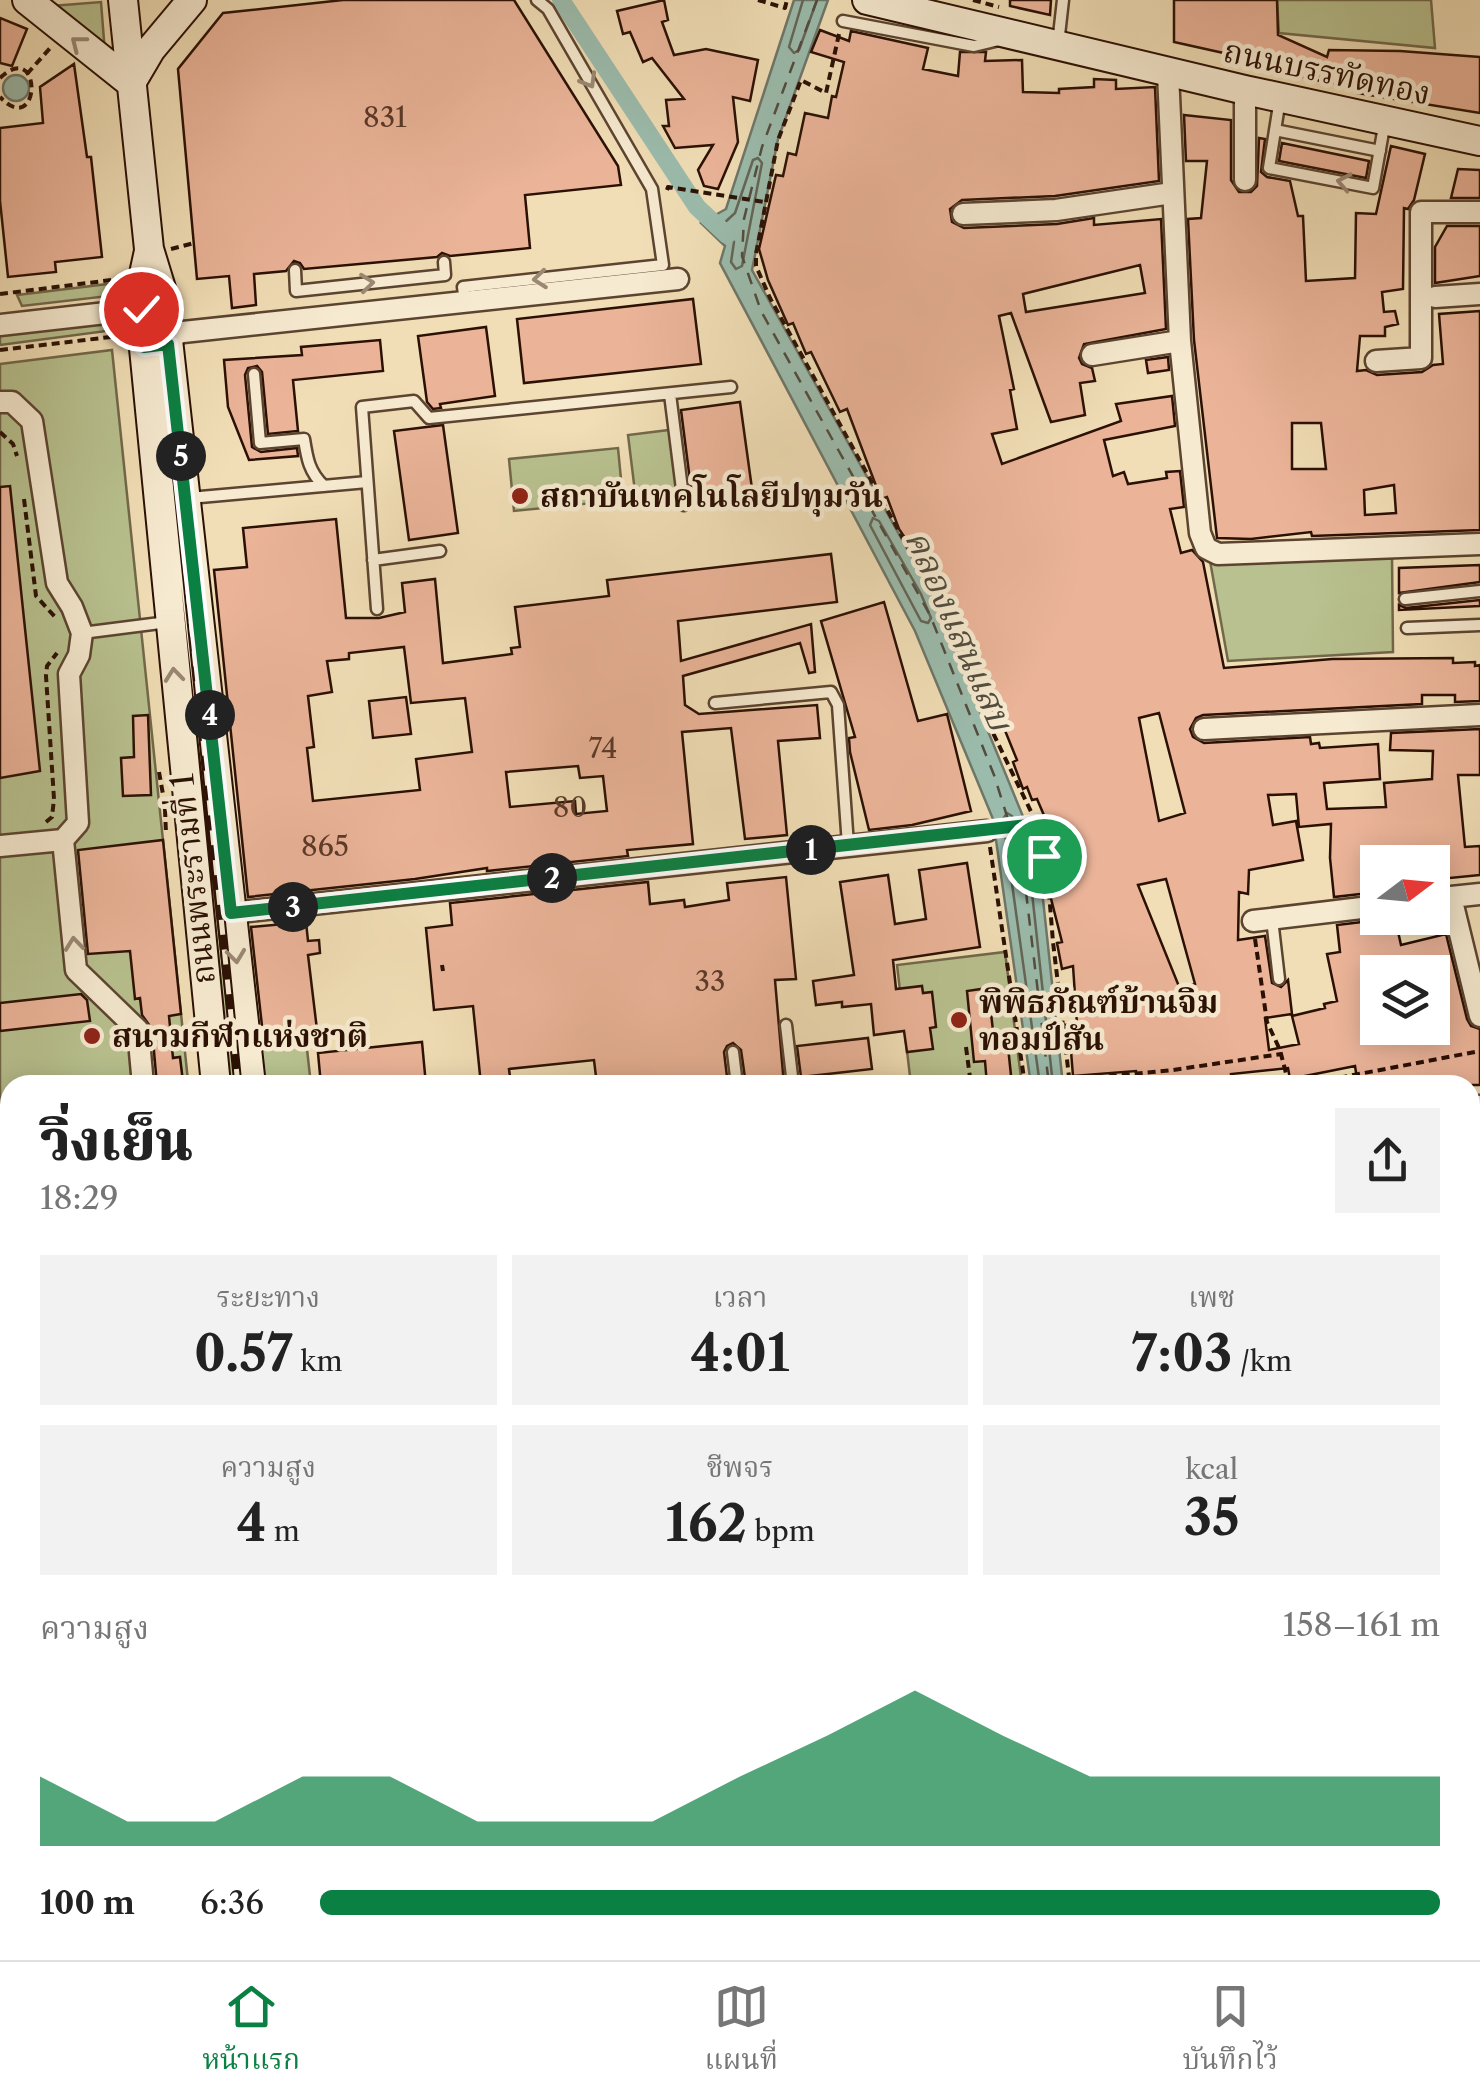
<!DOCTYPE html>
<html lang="th">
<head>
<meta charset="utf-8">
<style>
  :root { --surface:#fff; --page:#f2f2f2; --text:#222; --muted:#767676; --line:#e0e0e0; --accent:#0b8043 }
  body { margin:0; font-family:"Libre Caslon Text","Noto Serif Thai",serif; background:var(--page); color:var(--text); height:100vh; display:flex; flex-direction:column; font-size:38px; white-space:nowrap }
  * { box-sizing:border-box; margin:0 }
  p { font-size:32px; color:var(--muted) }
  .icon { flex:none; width:55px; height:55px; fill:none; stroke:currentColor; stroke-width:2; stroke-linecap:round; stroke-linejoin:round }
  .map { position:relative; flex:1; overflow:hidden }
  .drawer { position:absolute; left:0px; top:1075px; width:1480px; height:885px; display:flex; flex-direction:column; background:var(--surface); border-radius:30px 30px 0 0; box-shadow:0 5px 25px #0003 }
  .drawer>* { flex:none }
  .needle { width:65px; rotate:74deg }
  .tools { position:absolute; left:1360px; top:845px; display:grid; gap:20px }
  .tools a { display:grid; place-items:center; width:90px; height:90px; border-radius:0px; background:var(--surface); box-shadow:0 5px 25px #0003; font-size:50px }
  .pin { position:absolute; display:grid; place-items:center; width:85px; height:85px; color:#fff; margin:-42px; border:5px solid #fff; border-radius:50%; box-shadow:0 2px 10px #0007 }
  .km { position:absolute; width:50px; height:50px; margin:-25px; border-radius:50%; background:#222; color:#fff; font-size:28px; line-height:50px; text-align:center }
  .round { display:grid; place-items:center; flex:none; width:105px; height:105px; border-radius:0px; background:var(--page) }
  .overview { display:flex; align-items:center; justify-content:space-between; height:170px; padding:0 40px }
  h1 { font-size:55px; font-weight:800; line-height:75px }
  .stats { display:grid; grid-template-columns:repeat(3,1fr); gap:15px; height:170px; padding:10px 40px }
  .stats div { display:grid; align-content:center; border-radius:0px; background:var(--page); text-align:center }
  .stats b { font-size:50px; font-weight:800 }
  .stats small { font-size:28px; font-weight:400 }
  .stats p { font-size:28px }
  .chart { height:280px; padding:20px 40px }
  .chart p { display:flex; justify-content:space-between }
  .chart svg { width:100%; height:180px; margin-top:10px; fill:var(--accent); opacity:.7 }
  ul { padding:0 40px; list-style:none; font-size:32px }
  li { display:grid; grid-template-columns:160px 120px 1fr; align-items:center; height:75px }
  li i { height:25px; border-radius:12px; background:var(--accent) }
  .tab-bar { display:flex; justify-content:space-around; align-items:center; height:140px; border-top:2px solid var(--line); background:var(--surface); font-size:28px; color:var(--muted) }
  .tab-bar a { display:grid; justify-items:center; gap:5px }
  .tab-bar .on { color:var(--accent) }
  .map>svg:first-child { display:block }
  .green { fill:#b8c18f; stroke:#72684a; stroke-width:2.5 }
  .water { fill:#9bbcad; stroke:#6e7769; stroke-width:2.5 }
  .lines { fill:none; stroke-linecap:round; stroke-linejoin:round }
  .shore { stroke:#636658; stroke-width:2.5 }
  .canal { stroke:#9bbcad; stroke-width:18 }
  .ferry { stroke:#524c3f; stroke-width:2.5; stroke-dasharray:12 10; stroke-linecap:butt }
  .building { fill:#ebb499; stroke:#2b1004; stroke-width:2.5; fill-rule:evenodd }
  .lane-casing { stroke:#5c4430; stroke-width:15 }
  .street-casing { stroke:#5c4430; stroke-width:25 }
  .secondary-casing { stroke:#2b1004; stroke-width:32 }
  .primary-casing { stroke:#2b1004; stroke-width:35 }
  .path { stroke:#2b1004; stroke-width:4; stroke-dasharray:8 5; stroke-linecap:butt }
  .lane { stroke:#f6ead0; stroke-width:10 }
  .street { stroke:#f6ead0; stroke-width:20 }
  .secondary { stroke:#f6ead0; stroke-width:28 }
  .primary { stroke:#f1deb6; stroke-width:30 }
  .rail-casing { stroke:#2b1004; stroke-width:9 }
  .rail { stroke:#f6ead0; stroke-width:5; stroke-dasharray:15; stroke-linecap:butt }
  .path-bridge { stroke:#2b1004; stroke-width:4; stroke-dasharray:8 5; stroke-linecap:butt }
  .oneway { stroke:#9b8874 }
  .route-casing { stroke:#fff; stroke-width:20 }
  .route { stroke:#0b8043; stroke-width:12 }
  .poi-dot { fill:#8f2418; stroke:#f6ead0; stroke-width:4 }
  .labels { text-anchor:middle; stroke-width:9; stroke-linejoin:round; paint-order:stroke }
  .number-label { font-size:28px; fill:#5b3929 }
  .street-label { font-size:32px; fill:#2b1004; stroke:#f6ead0 }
  .poi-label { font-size:32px; font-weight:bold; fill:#2b1004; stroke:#f6ead0; text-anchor:start }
  .water-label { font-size:35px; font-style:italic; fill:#524c3f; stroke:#f6ead0 }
</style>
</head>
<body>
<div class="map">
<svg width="1480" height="1960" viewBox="0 0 1480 1960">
  <rect width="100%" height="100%" fill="#f1deb6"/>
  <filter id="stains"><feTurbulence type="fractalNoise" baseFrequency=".002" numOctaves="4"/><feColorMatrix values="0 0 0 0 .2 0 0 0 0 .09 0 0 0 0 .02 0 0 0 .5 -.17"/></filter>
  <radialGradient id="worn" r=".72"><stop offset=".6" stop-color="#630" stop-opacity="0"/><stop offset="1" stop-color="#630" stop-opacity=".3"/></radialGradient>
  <path class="green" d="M1277 0H1431L1435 48 1279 33Z
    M101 2 105 53 51 6Z
    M108 284 109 296 22 306 17 295Z
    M111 316 114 330 0 345V331Z
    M112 350 188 1081 183 1082 179 1057 146 1060 148 1085H10V1701L0 1703V364Z
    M160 352 242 1085H222Z
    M669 430 678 503 637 508 628 435Z
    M618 448 623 500 514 511 509 459Z
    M1392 555 1393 652 1228 661 1210 561Z
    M1005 952 1022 1085H911L897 965Z
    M306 1040 311 1085H263L258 1045Z
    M1475 1463 1480 1497V1673H1470V1464Z
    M1480 1857V1960H1425L1423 1950H1470V1858Z
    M723 1950H1187L1189 1960H639Z"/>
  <path class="water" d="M794 0H828L778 139 752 270 930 590 1038 853 1063 1085H1031L993 819 915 631 720 263 725 246 701 223 726 209Z
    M3 88a13 13 0 1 1 26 0a13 13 0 1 1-26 0Z"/>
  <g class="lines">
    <path class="shore" d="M803 0 789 47 794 53 799 50 817 0
      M758 158 762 163 742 266 736 269 731 262 734 242 722 225 735 213 753 160Z
      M873 518 879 521 921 594 931 618 928 623 921 621 870 525Z
      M1040 1085 1003 819 1007 813 1012 816 1028 856 1053 1085"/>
    <path class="canal" d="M561 0 697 207 727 235"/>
    <path class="ferry" d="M817 0 762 147 744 219 742 256 761 311 930 615 994 775 1023 867 1049 1085
      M1206 1950 1209 1960"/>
  </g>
  <path class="building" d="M343 0H514L618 166 621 185 525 195 530 248 450 256 442 253 437 257 304 269 300 263 294 261 286 271 254 274 256 305 232 308 229 276 197 279 178 69 223 13Z
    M664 0 668 20 662 22 674 55 706 49 758 60 750 101 733 97 738 142 718 189 704 186 698 170 713 145 675 148 663 126H669L666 100 684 99 652 58 643 62 630 32 623 34 617 11Z
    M1010 0H1051L1050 15 1010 6Z
    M1174 0H1277L1278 35 1327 57 1329 50 1400 51 1480 57V113L1357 93V89L1289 74V78L1228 54 1174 42Z
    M0 18 27 29 12 66 0 63Z
    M820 30 849 41 851 31 928 48 923 69 958 76 960 52H986L985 61 1022 60 1023 92 1059 93V89L1094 87V79L1116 80V89L1155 87 1159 181 1055 196 962 200 950 209 952 222 964 228 1057 224 1094 218V225L1161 219 1166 329 1084 344 1079 358 1082 364 1092 368 1095 381 1080 383 1085 415 1051 422 1011 313 999 316 1014 389 1010 390 1017 429 992 434 1002 464 1121 421 1116 404 1172 396 1175 426 1104 440 1113 476 1124 472 1128 484 1167 478 1166 472 1180 471 1184 507 1170 509 1181 553 1192 550 1203 562 1224 668 1332 659 1453 658V663L1475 662V666L1480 665V701L1455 702V695H1422V704L1203 715 1196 718 1190 729 1193 737 1204 743 1310 737 1311 744 1319 743 1320 748 1378 744 1380 779 1324 783 1327 809 1386 807 1384 783 1432 779 1433 751 1390 750 1391 733 1480 729V775H1458L1465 847 1480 846V875L1440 879 1438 862H1378V892L1334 897 1330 858 1331 824 1299 827 1296 794 1268 795 1273 825 1296 821 1303 860 1249 870 1248 894 1239 892 1238 940 1265 936 1272 983 1281 987 1288 980 1292 1014 1265 1018 1269 1050 1299 1044 1292 1016 1325 1008 1324 1004 1337 1001 1327 954 1340 952 1337 925 1395 918 1401 945 1446 934 1467 1019 1471 1026 1480 1029V1085H1358L1355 1066 1290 1079 1288 1068 1231 1074 1232 1085H1140L1136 1071 1073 1076 1071 1051H1066L1064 1025 1077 1024 1073 966 1062 969 1057 943 1062 942 1043 867 1050 865 1042 838 1052 834 1037 799 1032 800 1027 787 1023 789 1013 762 1017 760 1002 723 996 725 987 696 980 699 959 643 922 563 899 529 887 497 881 499 847 409 840 412 811 352 806 354 793 323 788 325 768 280 759 249 776 175 783 176 788 153 796 155 805 113 828 118 832 96 836 97 844 62 811 52ZM1140 265 1145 293 1026 312 1023 294ZM1159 713 1185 813 1159 821 1139 718ZM1166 879 1195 984 1180 989 1138 885ZM1366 972H1432V1028L1373 1029 1363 994 1370 992Z
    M74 64 87 157H91L102 257 55 262 56 272 8 277 0 201V128L43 123 40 87Z
    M1184 115 1231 120V180L1239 192H1251L1257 186 1259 138 1265 139 1261 172 1267 177 1290 181 1298 216H1303L1306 281 1355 278 1356 213 1376 214 1391 146 1425 154 1414 200 1408 209 1404 208 1403 289 1382 292 1384 312 1395 311 1398 324 1385 327V336H1360L1357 371 1366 370 1377 375 1422 372 1433 365 1443 364 1439 314 1480 311V530L1312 536 1311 532 1251 539 1217 538 1194 340 1188 219 1201 218 1207 161H1186ZM1292 423H1321L1326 469H1292ZM1394 485 1396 513 1365 515 1364 490Z
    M1282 143 1369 161 1366 178 1279 161Z
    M1458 169 1480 170V198H1451Z
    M1447 226H1480V276L1435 283V247Z
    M693 299 701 364 524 383 517 319Z
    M486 327 495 396 440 404 441 408 433 409 427 402 418 336Z
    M380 340 383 371 293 380 298 431 268 434 262 372 257 366 248 368 245 375 252 447 261 452 297 448 298 456 249 460 228 407 224 360 302 355 301 347Z
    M1168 357 1169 370 1148 373 1146 360Z
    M740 402 753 496 693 504 681 410Z
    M443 425 458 533 409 540 394 431Z
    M10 486 40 771 0 778V487Z
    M336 519 346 618H379L405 612 402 583 435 579 443 663 512 654 511 648 520 647 515 607 609 596 607 580 831 554 837 602 678 621 681 661 811 624 815 672 809 673 800 643 683 676 685 705 699 714 817 705 820 738 778 741 787 835 745 839 731 728 682 732 693 844 627 850 628 856 487 871V868L415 879 248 897 214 570 247 567 243 528ZM404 647 411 703 465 698 472 752 416 759 420 790 313 801 307 748 314 747 308 696 332 692 327 661 349 659V653ZM578 766 580 778 603 776 607 811 576 814 575 801 510 807 506 772Z
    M1480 565V582L1399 593V568Z
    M1480 600V606L1399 610V605L1406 608Z
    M884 602 918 721 947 714 971 811 912 825 869 830 850 752 849 738 855 737 821 621Z
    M406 697 411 734 373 738 369 701Z
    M148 715 151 795 123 796 121 758 134 757 133 716Z
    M163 840 181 1014 169 1016 173 1058 180 1057 183 1082H178L179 1085H157L152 1029 142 1015 140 998 135 999 130 951 88 954 78 850Z
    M967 863 980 947 893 960 896 989 922 986 923 993 932 992 936 1027 930 1028 933 1049 907 1052 904 1031 874 1035 871 1004 842 1007V1002L816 1005 813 981 854 975 840 882 888 875 895 924 926 919 919 870Z
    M786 877 796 979 775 980 784 1085H746L741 1050 733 1043 727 1046 724 1052 728 1085H597L594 1060 509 1069 511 1085H481L473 1006 434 1010 426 928 452 925 450 903 648 882 650 904 684 900 685 907 729 900 727 883Z
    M306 922 308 941 319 940 320 953 308 955 318 1038 264 1044 251 927Z
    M988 988 994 1039 1007 1037 1012 1085H987L985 1061 974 1062 967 991Z
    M81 994 87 1000 90 1021 0 1031V1003Z
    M868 1038 872 1069 801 1077 797 1046Z
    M422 1042 426 1085H321L318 1053Z"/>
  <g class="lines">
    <g class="lane-casing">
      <path id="lane" d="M843 21 974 46 999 40
        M1058 44 1063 0
        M1280 99 1269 168 1373 188 1385 121
        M1275 130 1380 151
        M295 270 296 291 445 275 444 262
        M465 301 463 287 663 265 652 189 548 9 537 0
        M254 374 260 443 304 439C307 458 309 472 324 486
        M670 394 684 505
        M189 498 367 482
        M373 560 440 551
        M1405 599 1480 591
        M377 609 362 407 414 401 429 418 731 387
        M1407 628 1480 625
        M82 633 168 622
        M715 703 831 692 838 705 848 845
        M1272 919 1279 979
        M786 1025 793 1085
        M733 1052 737 1085
        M1470 1599H1474L1480 1635
        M0 1660 10 1659
        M845 1950 846 1960"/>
    </g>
    <g class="street-casing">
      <path id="street" d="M1168 73 1180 341 1200 533 1206 548 1218 554 1480 544
        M1245 90V180
        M963 214 1056 210 1172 193
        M1435 297 1480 294
        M0 325 141 309
        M167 337 183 332 678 279
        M1092 355 1180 341
        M1376 361 1421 358V212H1480
        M0 402H12L32 421 57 583 72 607 82 633 79 655 69 674 78 823 63 840 76 970 138 1030 143 1085
        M1204 729 1480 715
        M0 846 63 840
        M1451 897 1480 1016
        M1432 899 1480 894
        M231 913 987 831
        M1253 921 1378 906
        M1470 1107 1480 1106
        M1470 1254 1480 1252
        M0 1375 10 1374
        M1470 1844 1480 1840
        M1266 1950 1268 1960
        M1355 1960 1417 1950"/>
    </g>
    <g class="secondary-casing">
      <path id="secondary" d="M27 0 131 83
        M123 0 149 249 163 295 251 1085
        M867 0 1245 90 1480 141
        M131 83 151 49 192 0
        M149 251 139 297 216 1085
        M165 1960 174 1950"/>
    </g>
    <g class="primary-casing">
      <path id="primary" d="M1470 1815 1480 1811
        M256 1960 264 1959
        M303 1960 302 1955 335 1951
        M529 1960 606 1950"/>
    </g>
    <path class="path" d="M758 0 785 8 787 0
      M973 0 999 7
      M839 34 826 93 801 80 778 140 756 254V266L770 298 931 589 993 733 1037 824 1047 868 1053 942 1070 1085
      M27 74 51 47
      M0 78C43 37 41 140 0 97
      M667 190 668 187 764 202
      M171 249 194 243
      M0 294 112 280 114 293
      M0 350 119 336
      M0 432 13 444 17 456
      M24 499 36 596 55 617
      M159 772 164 800
      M165 809 166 834
      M46 822 52 817 54 799 46 676 47 666 57 653
      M1005 829 1035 824
      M990 847 1025 1085
      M1255 939 1267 1022 1280 1050 1289 1085
      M442 965 443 971
      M966 1047 971 1085
      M815 1075V1081
      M1070 1080 1173 1070 1281 1054
      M1301 1085 1480 1051
      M1470 1867 1480 1865
      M1480 1879V1884
      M363 1960 364 1950
      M453 1960 480 1950
      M1474 1960 1480 1959"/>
    <use href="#lane" class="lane"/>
    <use href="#street" class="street"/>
    <use href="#secondary" class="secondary"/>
    <use href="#primary" class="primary"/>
    <g class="rail-casing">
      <path id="rail" d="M176 472 238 1085
        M1470 1784 1480 1783
        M325 1950 326 1960
        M435 1960 446 1950
        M460 1960 472 1950"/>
    </g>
    <use href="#rail" class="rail"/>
    <path class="path-bridge" d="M164 801 225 795
      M274 1950 277 1960
      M541 1956 542 1960
      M282 1960 288 1950"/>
  </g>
  <defs><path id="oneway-chevron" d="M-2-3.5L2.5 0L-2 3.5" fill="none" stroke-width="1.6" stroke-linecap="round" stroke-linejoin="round" transform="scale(2.5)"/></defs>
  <g class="oneway">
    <use href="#oneway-chevron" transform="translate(78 43) rotate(-142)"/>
    <use href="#oneway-chevron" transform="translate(589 81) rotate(60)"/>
    <use href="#oneway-chevron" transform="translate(1344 182) rotate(-169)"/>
    <use href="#oneway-chevron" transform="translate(540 279) rotate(174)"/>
    <use href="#oneway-chevron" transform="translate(367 283) rotate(-6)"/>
    <use href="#oneway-chevron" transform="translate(174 675) rotate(-96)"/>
    <use href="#oneway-chevron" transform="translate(74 944) rotate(-96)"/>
    <use href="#oneway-chevron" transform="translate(236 956) rotate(83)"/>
  </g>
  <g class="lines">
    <g class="route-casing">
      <path id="route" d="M141 309 144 347 168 344 231 913 1037 824 1044 856"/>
    </g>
    <use href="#route" class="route"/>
  </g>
  <g class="poi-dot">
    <circle cx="520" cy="496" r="10"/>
    <circle cx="959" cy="1020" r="10"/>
    <circle cx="92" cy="1036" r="10"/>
  </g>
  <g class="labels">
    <g class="number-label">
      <text x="385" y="127">831</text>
      <text x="603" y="758">74</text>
      <text x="570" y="817">80</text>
      <text x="325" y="856">865</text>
      <text x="710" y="991">33</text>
    </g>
    <g class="street-label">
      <text transform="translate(1327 72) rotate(12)" y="11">ถนนบรรทัดทอง</text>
      <text transform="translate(193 879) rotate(-96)" y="11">ถนนพระรามที่ 1</text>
    </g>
    <g class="poi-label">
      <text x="540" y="507">สถาบันเทคโนโลยีปทุมวัน</text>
      <text x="979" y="1013">พิพิธภัณฑ์บ้านจิม<tspan x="979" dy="37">ทอมป์สัน</tspan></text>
      <text x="112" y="1047">สนามกีฬาแห่งชาติ</text>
    </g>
    <g class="water-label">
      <text transform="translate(959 630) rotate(66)" y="12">คลองแสนแสบ</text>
    </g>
  </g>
  <rect width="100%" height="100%" filter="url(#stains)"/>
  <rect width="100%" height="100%" fill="url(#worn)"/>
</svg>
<div class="tools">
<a><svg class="needle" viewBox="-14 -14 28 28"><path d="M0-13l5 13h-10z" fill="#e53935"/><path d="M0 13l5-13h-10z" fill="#767676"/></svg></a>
<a><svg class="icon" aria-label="layers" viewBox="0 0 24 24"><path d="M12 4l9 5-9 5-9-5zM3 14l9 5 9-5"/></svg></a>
</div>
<div class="pin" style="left:1044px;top:856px;background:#1e9e55"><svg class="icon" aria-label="arrive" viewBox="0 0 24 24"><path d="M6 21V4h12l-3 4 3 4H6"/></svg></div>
<div class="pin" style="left:141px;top:309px;background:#d93025"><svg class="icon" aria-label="check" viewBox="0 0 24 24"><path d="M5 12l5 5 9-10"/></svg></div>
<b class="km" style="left:811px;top:850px">1</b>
<b class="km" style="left:552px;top:878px">2</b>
<b class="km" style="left:293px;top:907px">3</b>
<b class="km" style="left:210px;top:715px">4</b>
<b class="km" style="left:181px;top:456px">5</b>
<section class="drawer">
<div class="overview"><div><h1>วิ่งเย็น</h1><p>18:29</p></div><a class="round"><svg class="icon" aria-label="share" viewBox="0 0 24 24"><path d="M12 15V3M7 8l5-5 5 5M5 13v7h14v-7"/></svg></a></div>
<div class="stats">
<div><p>ระยะทาง</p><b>0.57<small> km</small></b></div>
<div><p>เวลา</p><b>4:01</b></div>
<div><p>เพซ</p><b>7:03<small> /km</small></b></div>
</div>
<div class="stats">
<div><p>ความสูง</p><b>4<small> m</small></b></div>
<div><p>ชีพจร</p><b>162<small> bpm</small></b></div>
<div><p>kcal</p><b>35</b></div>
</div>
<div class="chart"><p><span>ความสูง</span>158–161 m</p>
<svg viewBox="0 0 160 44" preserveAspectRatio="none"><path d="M0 44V27L10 38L20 38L30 27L40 27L50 38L60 38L70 38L80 27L90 17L100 6L110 17L120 27L130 27L140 27L150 27L160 27V44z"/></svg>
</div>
<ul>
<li><b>100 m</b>6:36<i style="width:100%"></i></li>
</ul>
</section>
</div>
<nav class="tab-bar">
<a class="on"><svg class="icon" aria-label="home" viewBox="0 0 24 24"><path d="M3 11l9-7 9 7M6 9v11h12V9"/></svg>หน้าแรก</a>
<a><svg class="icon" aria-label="map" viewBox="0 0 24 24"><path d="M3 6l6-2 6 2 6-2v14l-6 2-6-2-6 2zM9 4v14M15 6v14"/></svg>แผนที่</a>
<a><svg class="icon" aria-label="saved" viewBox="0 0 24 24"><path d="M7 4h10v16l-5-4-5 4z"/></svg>บันทึกไว้</a>
</nav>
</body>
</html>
